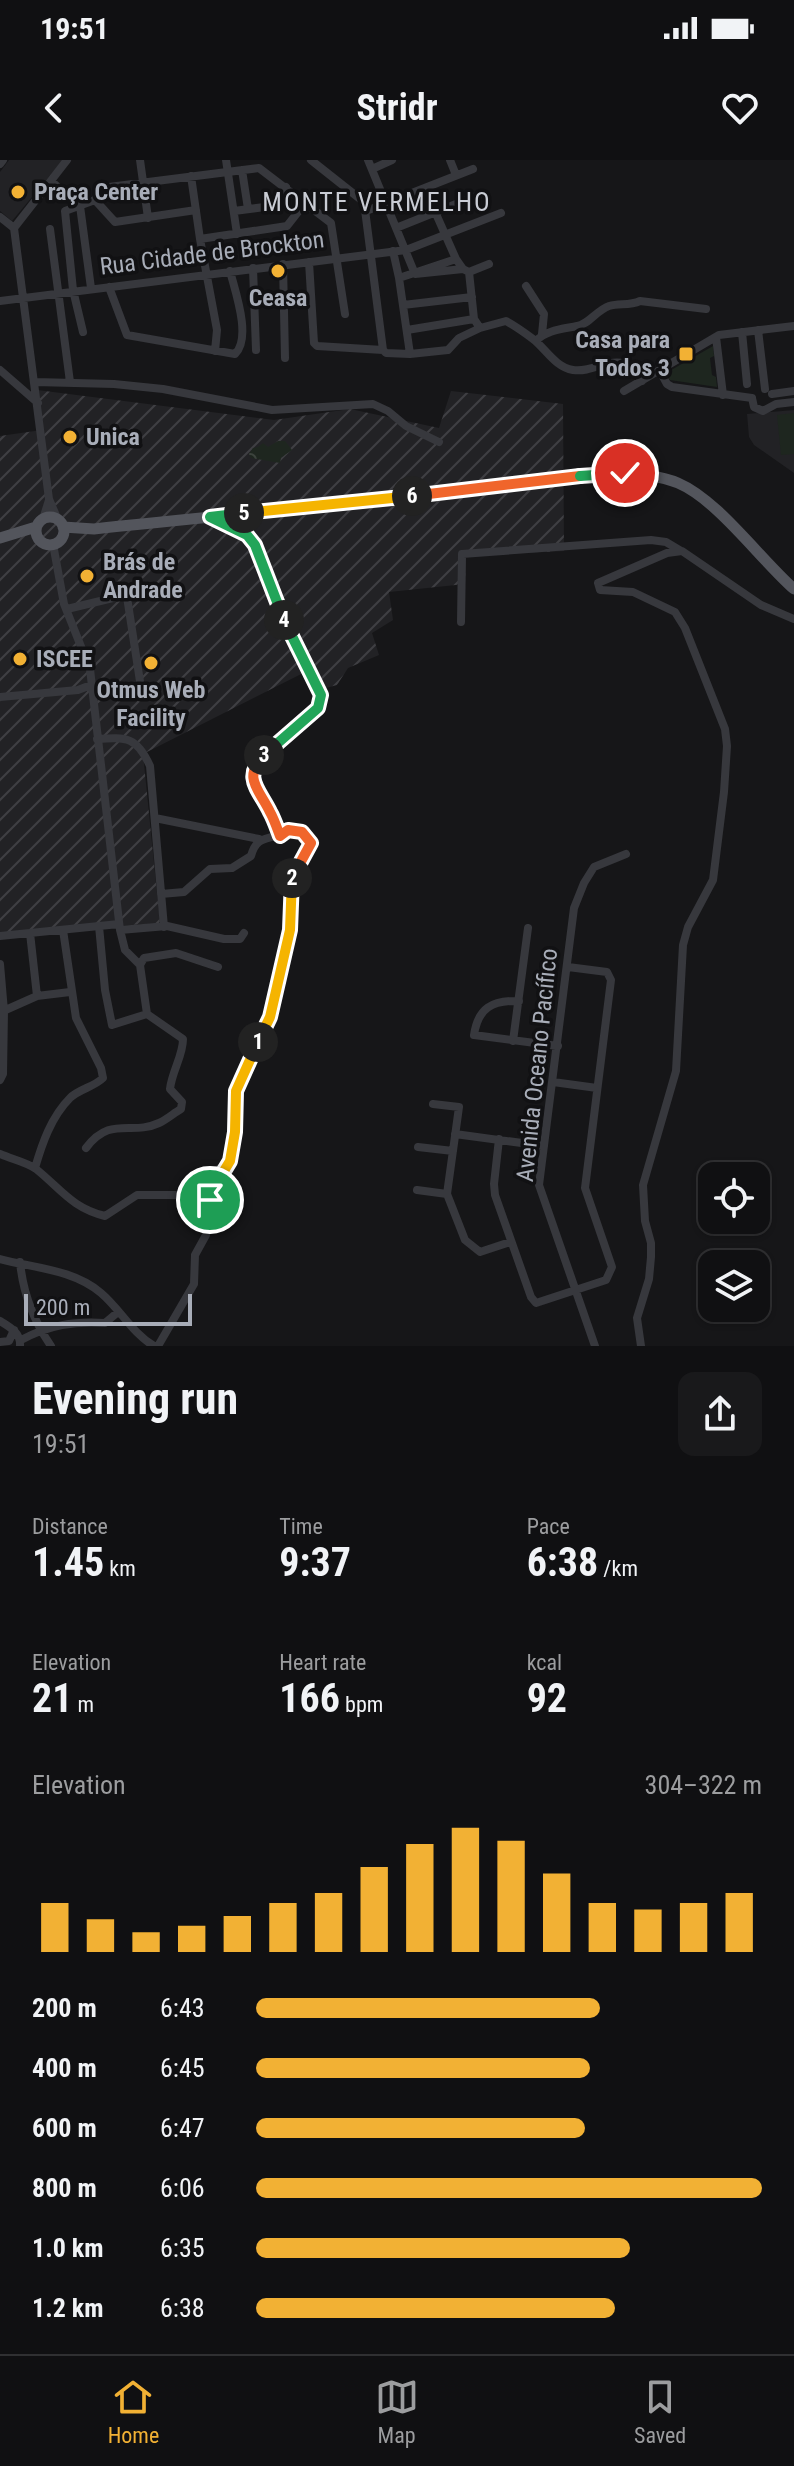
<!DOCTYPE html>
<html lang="en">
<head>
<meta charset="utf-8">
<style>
  :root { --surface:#101012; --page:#19191b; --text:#f1f3f6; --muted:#9c9d9f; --line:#303032; --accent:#f2b134 }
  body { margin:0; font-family:"Roboto Condensed",sans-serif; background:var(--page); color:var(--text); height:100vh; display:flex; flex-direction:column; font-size:30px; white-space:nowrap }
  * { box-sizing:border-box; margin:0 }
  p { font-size:26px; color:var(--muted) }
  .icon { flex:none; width:44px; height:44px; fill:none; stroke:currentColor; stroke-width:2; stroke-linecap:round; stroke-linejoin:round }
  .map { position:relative; height:1186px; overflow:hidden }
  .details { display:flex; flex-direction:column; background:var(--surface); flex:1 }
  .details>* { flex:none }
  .controls { position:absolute; left:698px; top:1002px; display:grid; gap:16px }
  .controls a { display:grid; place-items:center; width:72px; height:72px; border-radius:16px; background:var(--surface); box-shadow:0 2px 6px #0004,0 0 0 2px var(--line); font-size:40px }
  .scale { position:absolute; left:24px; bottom:20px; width:168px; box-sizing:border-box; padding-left:8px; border:4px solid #a8adb8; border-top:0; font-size:22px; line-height:28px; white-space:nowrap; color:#a8adb8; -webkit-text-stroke:6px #111113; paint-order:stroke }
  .pin { position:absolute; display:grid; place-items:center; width:68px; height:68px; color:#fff; margin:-34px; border:4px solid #fff; border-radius:50%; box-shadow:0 2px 8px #0007 }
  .km { position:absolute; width:40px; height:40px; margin:-20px; border-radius:50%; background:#222; color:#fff; font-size:22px; line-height:40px; text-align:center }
  .round { display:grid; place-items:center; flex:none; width:84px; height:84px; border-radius:16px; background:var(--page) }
  .summary { display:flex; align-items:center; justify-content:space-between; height:136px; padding:0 32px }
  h1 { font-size:44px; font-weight:700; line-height:60px }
  .metrics { display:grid; grid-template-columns:repeat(3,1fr); gap:12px; height:136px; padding:8px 32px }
  .metrics div { display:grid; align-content:center }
  .metrics b { font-size:40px; font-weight:700 }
  .metrics small { font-size:22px; font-weight:400 }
  .metrics p { font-size:22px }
  .chart { height:224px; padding:16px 32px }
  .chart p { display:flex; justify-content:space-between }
  .chart svg { width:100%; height:144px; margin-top:8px; stroke:var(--accent); stroke-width:6 }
  ul { padding:0 32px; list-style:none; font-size:26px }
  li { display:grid; grid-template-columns:128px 96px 1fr; align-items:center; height:60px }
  li i { height:20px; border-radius:10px; background:var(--accent) }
  .status { display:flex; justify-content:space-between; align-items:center; height:56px; padding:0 40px; background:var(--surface); direction:ltr }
  .status svg { height:22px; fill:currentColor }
  header { display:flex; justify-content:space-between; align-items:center; height:104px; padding:0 32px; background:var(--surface); font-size:36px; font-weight:700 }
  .tabs { display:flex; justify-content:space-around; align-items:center; height:112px; border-top:2px solid var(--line); background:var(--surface); font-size:22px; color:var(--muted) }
  .tabs a { display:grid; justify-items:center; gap:4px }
  .tabs .on { color:var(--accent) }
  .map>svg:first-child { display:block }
  .built { fill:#222225 }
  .industrial { fill:url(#industrial-furrows) }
  .green { fill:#1e261f }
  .forest { fill:url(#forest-crowns) }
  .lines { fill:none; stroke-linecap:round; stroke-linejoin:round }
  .minor { stroke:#37383d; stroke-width:8 }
  .major { stroke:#53555c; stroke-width:11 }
  .split-1-casing { stroke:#fff; stroke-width:16 }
  .split-2-casing { stroke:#fff; stroke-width:16 }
  .split-3-casing { stroke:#fff; stroke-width:16 }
  .split-4-casing { stroke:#fff; stroke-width:16 }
  .split-5-casing { stroke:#fff; stroke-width:16 }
  .split-6-casing { stroke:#fff; stroke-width:16 }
  .split-7-casing { stroke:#fff; stroke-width:16 }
  .split-8-casing { stroke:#fff; stroke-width:16 }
  .split-1 { stroke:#f5b400; stroke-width:10 }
  .split-2 { stroke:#f5b400; stroke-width:10 }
  .split-3 { stroke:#f0652b; stroke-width:10 }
  .split-4 { stroke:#22a559; stroke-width:10 }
  .split-5 { stroke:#22a559; stroke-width:10 }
  .split-6 { stroke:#f5b400; stroke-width:10 }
  .split-7 { stroke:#f0652b; stroke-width:10 }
  .split-8 { stroke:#22a559; stroke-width:10 }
  .poi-dot { fill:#f2b134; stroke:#111113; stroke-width:3 }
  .labels { text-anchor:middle; stroke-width:7; stroke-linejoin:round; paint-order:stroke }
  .poi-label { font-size:24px; font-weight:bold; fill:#a8adb8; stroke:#111113; text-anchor:start }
  .street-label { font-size:24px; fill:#a8adb8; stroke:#111113 }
  .neighbourhood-label { font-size:26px; letter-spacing:2px; fill:#c9ccd4; stroke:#111113 }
</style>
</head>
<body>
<div class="status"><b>19:51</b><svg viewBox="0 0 49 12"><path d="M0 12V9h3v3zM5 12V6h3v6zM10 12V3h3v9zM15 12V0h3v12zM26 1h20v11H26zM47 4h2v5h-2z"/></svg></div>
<header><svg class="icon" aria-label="back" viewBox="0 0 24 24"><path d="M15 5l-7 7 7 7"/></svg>Stridr<svg class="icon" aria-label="heart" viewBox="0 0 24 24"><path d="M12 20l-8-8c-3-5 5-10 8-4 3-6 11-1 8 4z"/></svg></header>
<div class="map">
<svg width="794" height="1186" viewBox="0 0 794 1186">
  <defs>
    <pattern id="industrial-furrows" width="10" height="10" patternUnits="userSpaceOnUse" patternTransform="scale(2)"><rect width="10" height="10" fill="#222225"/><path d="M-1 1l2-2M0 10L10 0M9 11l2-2" fill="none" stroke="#3f3f43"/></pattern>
    <pattern id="forest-crowns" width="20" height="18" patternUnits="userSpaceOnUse" patternTransform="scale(2)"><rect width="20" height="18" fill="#1e261f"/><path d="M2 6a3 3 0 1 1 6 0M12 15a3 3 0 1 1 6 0" fill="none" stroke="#3c433d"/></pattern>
  </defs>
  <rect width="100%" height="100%" fill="#161618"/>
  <path class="built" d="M9 0H63L12 61 0 51V12Z
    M794 250V313L754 285 749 277 747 254Z"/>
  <path class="industrial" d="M37 230 274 260 350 249 439 268 451 231 563 244 564 391 466 396 465 424 389 432 393 460 372 473 379 495 348 508 337 525 322 529 311 509 143 594 160 763 0 774V276L42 270Z"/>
  <path class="green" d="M713 186 714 196 710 198 712 215 716 217 717 227 670 220 666 213Z
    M794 253V294L781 295 777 255Z"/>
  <path class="forest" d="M278 281H285L292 290 281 298 280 303 251 298 249 294 253 288 258 287 263 283 268 287Z"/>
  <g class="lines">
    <path class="minor" d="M140 0 148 58
      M226 0 237 74
      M311 0 364 42
      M368 0 415 114 463 109 469 112 474 159 480 168 506 161C515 166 525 173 533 179 546 189 555 207 573 210 600 214 619 184 642 221
      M450 0 456 15
      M0 4 3 0
      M372 9 392 0
      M242 10 248 49
      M191 16 200 79 217 170 215 191
      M51 21 80 46
      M425 29 456 99
      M95 40 115 62 196 50
      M364 42 383 190
      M80 46 91 128
      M234 51 272 46 286 27
      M366 51 473 9
      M0 57 14 68
      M14 68 49 339 58 360
      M14 68 67 0
      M396 68 481 34
      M50 69 70 222
      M200 79 287 66 305 43
      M393 91 399 118 456 99 463 109
      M309 102 314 183 317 186 383 190 386 193 410 194 448 190 459 178 480 168
      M283 104 285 198
      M253 108 256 190
      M469 112 489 104
      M399 118 410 194
      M526 126 544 154 542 174
      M109 127 127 175 235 194C252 178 235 131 230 111
      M0 141 406 90 501 53
      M403 145 472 137
      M407 170 474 159
      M758 170 765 229
      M83 172 73 130 65 51 95 40 101 28 259 8 331 63 345 154
      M742 172 747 224
      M716 177 723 235
      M536 181C546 170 563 169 577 166 588 165 597 150 609 146 620 143 629 146 640 141L706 149
      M0 210 38 243
      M660 211 667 224 672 227 752 238
      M35 222 114 224 163 229 272 250 373 244 388 251 406 266 439 282
      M624 231 719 175 794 166
      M772 234 794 231
      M752 238 754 247 763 251 776 244 794 242
      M212 358 247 375 255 385 285 461 321 535 318 548 261 597 252 614 253 625 272 654 280 676
      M43 359 49 340
      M53 384 64 444 90 509 120 770 167 766 224 779H240L244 773
      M67 449 117 437H127L141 528
      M461 462 462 394 651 380 666 382 681 391
      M0 537 78 530 91 525
      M97 579C127 577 137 577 150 606L164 767
      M155 658 259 679
      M99 766 105 830 112 865 147 854
      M30 773 37 836
      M0 776 119 764
      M0 804 4 851 3 914 0 920
      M140 805 144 798 176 793 218 807
      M519 841C492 840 478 848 474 875L558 886
      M1 852 37 836 70 832
      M513 881 528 768
      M553 922 597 928
      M433 944 459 947 447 1034 465 1080 480 1092 510 1082
      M455 974 544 986
      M499 979 494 1024 495 1035 531 1137 536 1143 606 1120 612 1107 585 1028 611 820 607 812 568 807
      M418 987 453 991
      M86 988C111 955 131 976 159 963 166 960 174 953 181 949L182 942 170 929C172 911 183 896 183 879L147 854 140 805 125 790 120 770
      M0 994C11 999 26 1002 36 1009 61 1029 72 1048 105 1056L137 1035H182L230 1001 235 972 236 931 270 857 290 770 292 719 311 683 302 672 288 670C270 682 257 673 251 696L232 708 210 709 184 732 161 734
      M35 1008C42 984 51 957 70 938 79 929 94 927 103 918L101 908 76 858 63 770
      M417 1030 447 1034
      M0 1099C33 1108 73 1109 101 1133 120 1149 132 1173 154 1186
      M20 1102C23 1133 33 1160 51 1186
      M0 1161C10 1167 21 1173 20 1186
      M21 1180C49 1165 74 1161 105 1163L118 1152
      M0 1182 9 1181 14 1170
      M158 1186 194 1124 195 1095 206 1075 210 1040 213 1029 227 1005
      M595 1186 539 1025 574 748 584 723 594 707 626 694
      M641 1186 637 1158 649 1119 651 1097V1083L645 1061 643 1025 676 911 683 785 688 767 713 720 724 632 727 586 725 569 685 468 675 452 633 432 600 430 598 423 667 393 682 391 761 445 794 459"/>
    <path class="major" d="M36 371a14 14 0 1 1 28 0a14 14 0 1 1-28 0Z
      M63 367 94 369C217 356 340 345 462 331 524 324 621 300 678 323 718 340 760 399 794 429
      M0 378 36 367"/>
  </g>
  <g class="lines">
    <g class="split-1-casing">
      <path id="split-1" d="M210 1040 213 1029 230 1001 235 972 236 931 258 882"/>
    </g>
    <g class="split-2-casing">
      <path id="split-2" d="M258 882 270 857 290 770 292 718"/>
    </g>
    <g class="split-3-casing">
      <path id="split-3" d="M264 595C242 618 259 629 270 652 274 659 277 668 280 676L288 670 302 672 311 683 292 718"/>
    </g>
    <g class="split-4-casing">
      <path id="split-4" d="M264 595 318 548 321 535 284 460"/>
    </g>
    <g class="split-5-casing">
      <path id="split-5" d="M244 353 210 357 247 375 255 385 284 460"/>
    </g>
    <g class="split-6-casing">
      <path id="split-6" d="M244 353 412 336"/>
    </g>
    <g class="split-7-casing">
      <path id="split-7" d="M412 336 580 316"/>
    </g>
    <g class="split-8-casing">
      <path id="split-8" d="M580 316 625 313"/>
    </g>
    <use href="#split-1" class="split-1"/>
    <use href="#split-2" class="split-2"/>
    <use href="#split-3" class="split-3"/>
    <use href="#split-4" class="split-4"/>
    <use href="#split-5" class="split-5"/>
    <use href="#split-6" class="split-6"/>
    <use href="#split-7" class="split-7"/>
    <use href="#split-8" class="split-8"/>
  </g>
  <g class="poi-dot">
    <circle cx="18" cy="32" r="8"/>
    <circle cx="278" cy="111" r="8"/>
    <rect x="678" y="186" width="16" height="16" rx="4"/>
    <circle cx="70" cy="277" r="8"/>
    <circle cx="87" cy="416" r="8"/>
    <circle cx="20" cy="499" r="8"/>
    <circle cx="151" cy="503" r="8"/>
  </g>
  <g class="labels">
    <g class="poi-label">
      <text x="34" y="40">Praça Center</text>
      <text x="278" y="146" text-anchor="middle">Ceasa</text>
      <text x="670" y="188" text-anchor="end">Casa para<tspan x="670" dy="28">Todos 3</tspan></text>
      <text x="86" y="285">Unica</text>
      <text x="103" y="410">Brás de<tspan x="103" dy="28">Andrade</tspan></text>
      <text x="36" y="507">ISCEE</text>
      <text x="151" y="538" text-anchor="middle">Otmus Web<tspan x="151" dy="28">Facility</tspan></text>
    </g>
    <g class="street-label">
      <text transform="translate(212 93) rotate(-7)" y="8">Rua Cidade de Brockton</text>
      <text transform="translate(537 905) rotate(-84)" y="8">Avenida Oceano Pacífico</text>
    </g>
    <g class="neighbourhood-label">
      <text x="377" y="51">MONTE VERMELHO</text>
    </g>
  </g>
</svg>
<div class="controls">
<a><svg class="icon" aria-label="locate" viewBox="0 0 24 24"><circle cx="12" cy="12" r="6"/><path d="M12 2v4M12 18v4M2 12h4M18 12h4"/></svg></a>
<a><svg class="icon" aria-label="layers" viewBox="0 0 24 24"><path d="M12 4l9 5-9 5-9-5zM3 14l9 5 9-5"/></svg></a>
</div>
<div class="scale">200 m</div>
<div class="pin" style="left:210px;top:1040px;background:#1e9e55"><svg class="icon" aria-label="arrive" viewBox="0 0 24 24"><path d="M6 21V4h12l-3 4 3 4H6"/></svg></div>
<div class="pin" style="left:625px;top:313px;background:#d93025"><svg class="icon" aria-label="check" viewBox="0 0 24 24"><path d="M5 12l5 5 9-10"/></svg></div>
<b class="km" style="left:258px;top:882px">1</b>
<b class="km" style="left:292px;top:718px">2</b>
<b class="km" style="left:264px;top:595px">3</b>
<b class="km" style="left:284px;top:460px">4</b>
<b class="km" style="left:244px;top:353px">5</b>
<b class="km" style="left:412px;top:336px">6</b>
</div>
<section class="details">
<div class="summary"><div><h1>Evening run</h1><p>19:51</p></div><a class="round"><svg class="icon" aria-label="share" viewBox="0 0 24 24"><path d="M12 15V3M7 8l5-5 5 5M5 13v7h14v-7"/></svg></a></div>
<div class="metrics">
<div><p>Distance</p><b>1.45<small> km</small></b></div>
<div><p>Time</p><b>9:37</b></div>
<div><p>Pace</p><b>6:38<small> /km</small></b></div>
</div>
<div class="metrics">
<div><p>Elevation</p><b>21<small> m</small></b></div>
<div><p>Heart rate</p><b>166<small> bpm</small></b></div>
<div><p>kcal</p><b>92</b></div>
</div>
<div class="chart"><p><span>Elevation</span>304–322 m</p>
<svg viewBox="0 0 160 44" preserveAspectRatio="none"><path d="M5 44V29M15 44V34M25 44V38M35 44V36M45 44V33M55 44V29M65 44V26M75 44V18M85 44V11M95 44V6M105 44V10M115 44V20M125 44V29M135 44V31M145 44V29M155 44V26"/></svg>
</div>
<ul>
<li><b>200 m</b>6:43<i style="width:68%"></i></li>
<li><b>400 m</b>6:45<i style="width:66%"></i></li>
<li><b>600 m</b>6:47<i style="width:65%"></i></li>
<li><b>800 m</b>6:06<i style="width:100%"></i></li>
<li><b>1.0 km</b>6:35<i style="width:74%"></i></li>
<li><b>1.2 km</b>6:38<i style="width:71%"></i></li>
</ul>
</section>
<nav class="tabs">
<a class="on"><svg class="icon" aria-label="home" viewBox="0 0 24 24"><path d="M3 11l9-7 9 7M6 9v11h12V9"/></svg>Home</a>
<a><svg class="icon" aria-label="map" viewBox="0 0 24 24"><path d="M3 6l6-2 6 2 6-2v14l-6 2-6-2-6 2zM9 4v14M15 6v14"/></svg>Map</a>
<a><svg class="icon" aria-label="saved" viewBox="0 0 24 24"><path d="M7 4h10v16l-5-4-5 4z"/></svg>Saved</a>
</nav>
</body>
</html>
